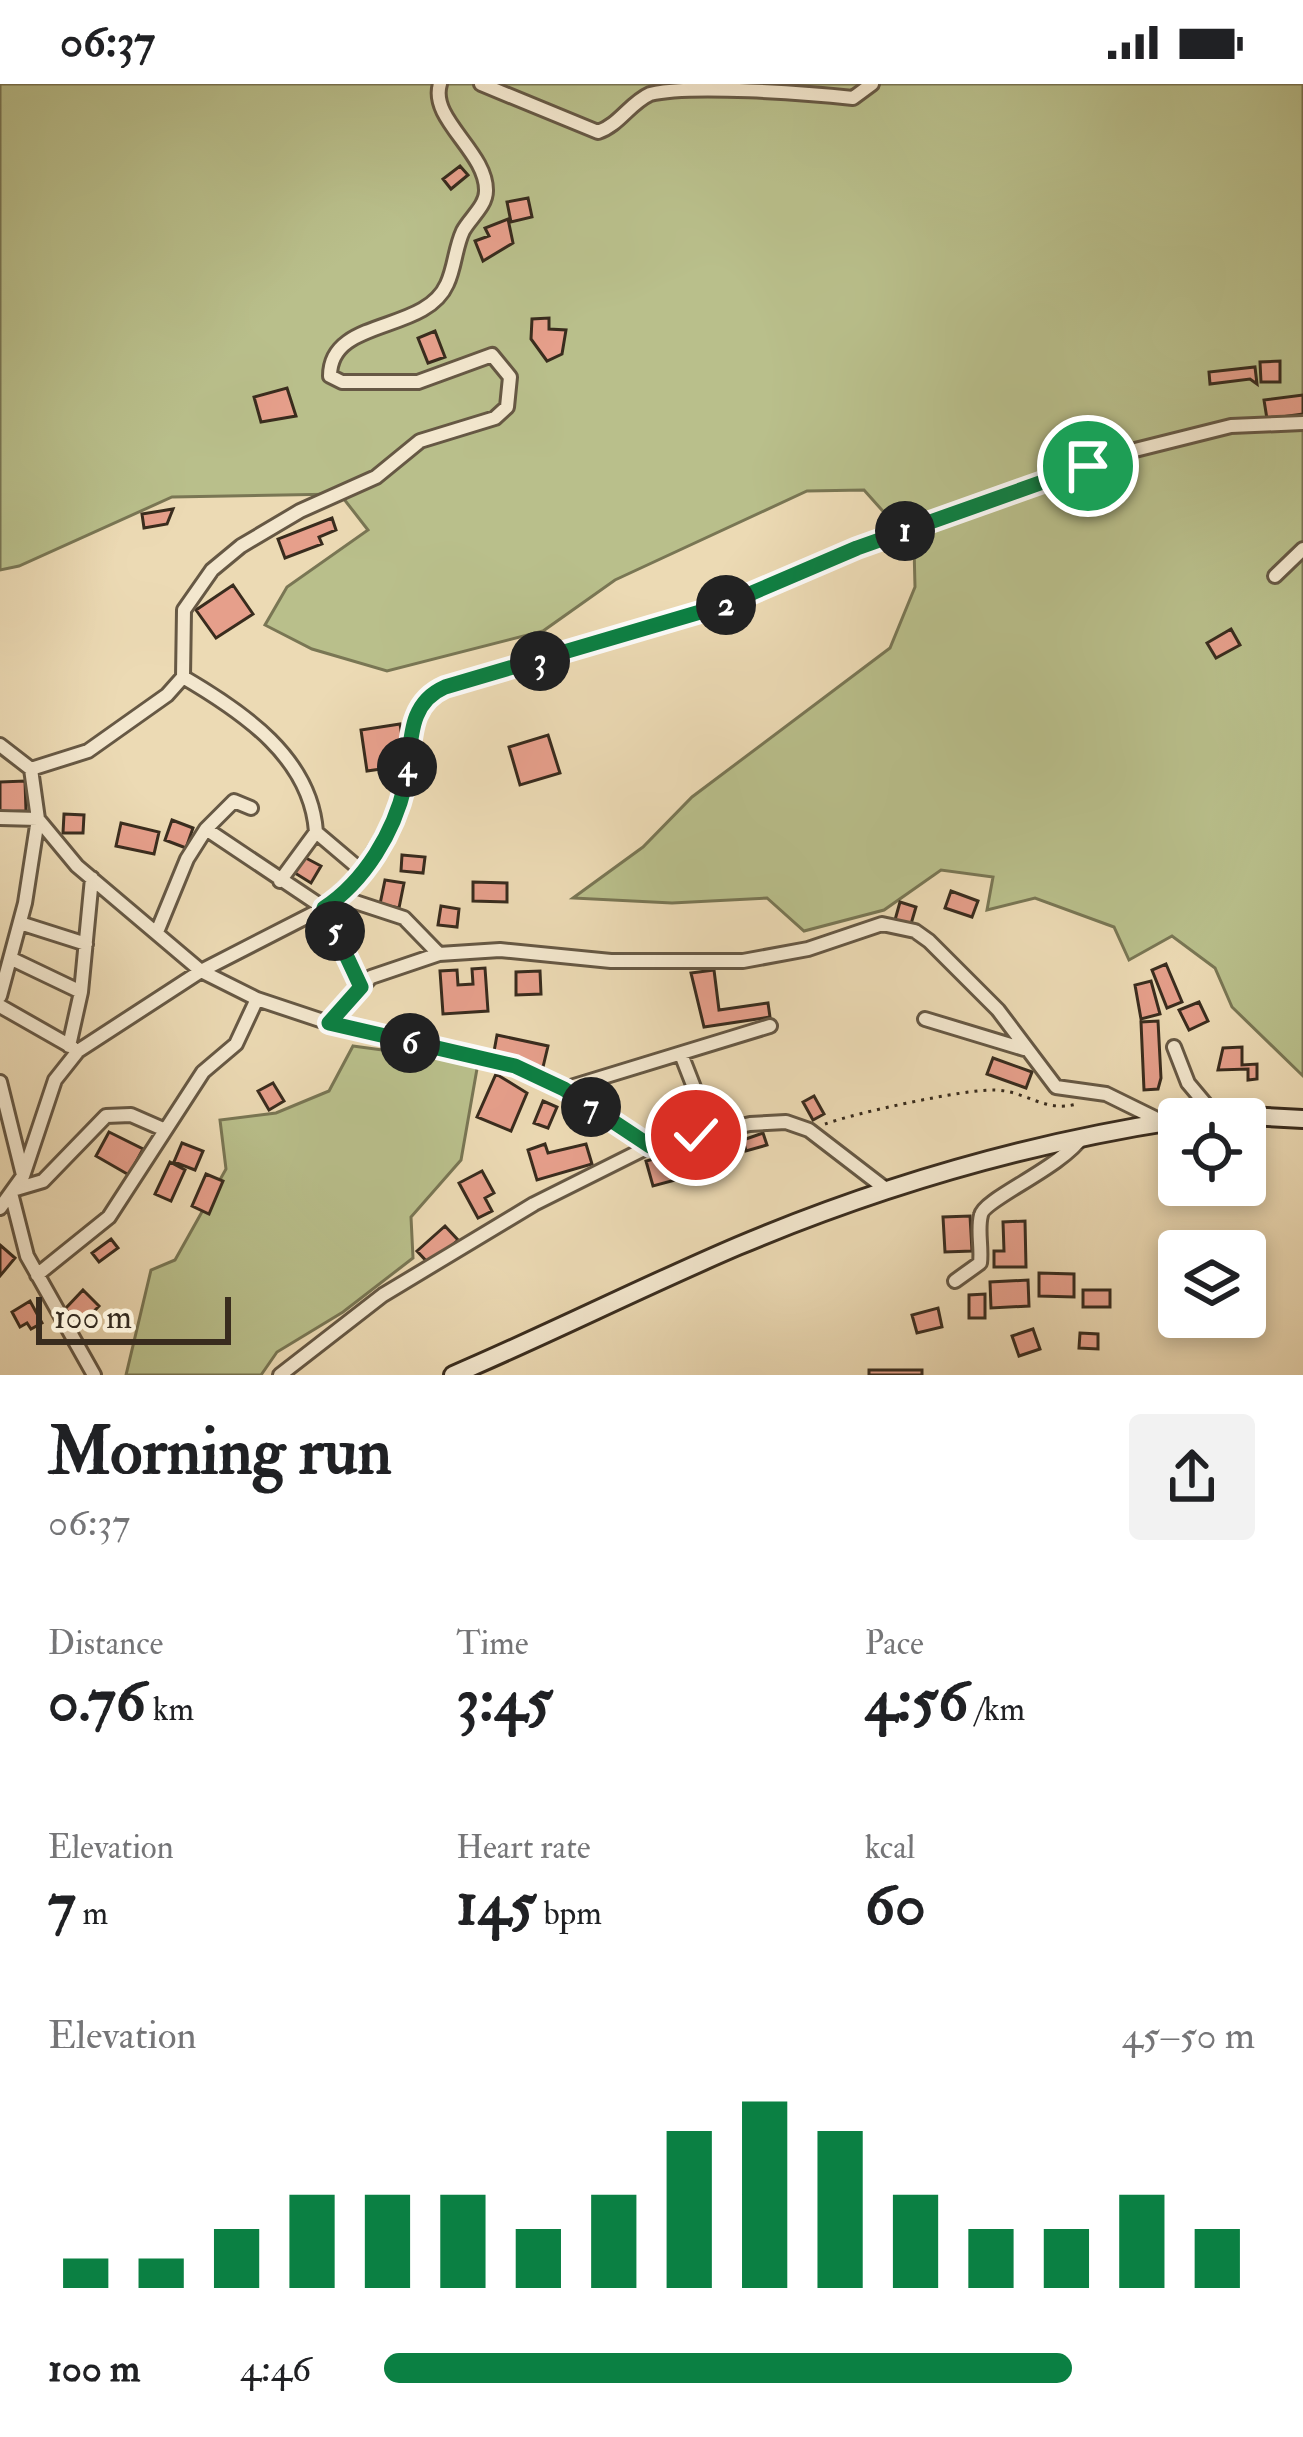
<!DOCTYPE html>
<html lang="en">
<head>
<meta charset="utf-8">
<style>
  :root { --surface:#fff; --page:#f2f2f2; --text:#202124; --muted:#757577; --accent:#0b8043 }
  body { margin:0; font-family:"IM FELL Double Pica",serif; background:var(--page); color:var(--text); height:100vh; display:flex; flex-direction:column; font-size:45px; white-space:nowrap }
  * { box-sizing:border-box; margin:0 }
  p { font-size:39px; color:var(--muted) }
  .icon { flex:none; width:66px; height:66px; fill:none; stroke:currentColor; stroke-width:2; stroke-linecap:round; stroke-linejoin:round }
  .map { position:relative; height:1291px; overflow:hidden }
  .panel { display:flex; flex-direction:column; background:var(--surface); flex:1 }
  .panel>* { flex:none }
  .controls { position:absolute; left:1158px; top:1014px; display:grid; gap:24px }
  .controls a { display:grid; place-items:center; width:108px; height:108px; border-radius:12px; background:var(--surface); box-shadow:0 6px 18px #0003; font-size:60px }
  .scale { position:absolute; left:36px; bottom:30px; width:195px; box-sizing:border-box; padding-left:12px; border:6px solid #392c1e; border-top:0; font-size:33px; line-height:42px; white-space:nowrap; color:#392c1e; -webkit-text-stroke:9px #f3e7ce; paint-order:stroke }
  .pin { position:absolute; display:grid; place-items:center; width:102px; height:102px; color:#fff; margin:-51px; border:6px solid #fff; border-radius:50%; box-shadow:0 3px 12px #0007 }
  .km { position:absolute; width:60px; height:60px; margin:-30px; border-radius:50%; background:#222; color:#fff; font-size:33px; line-height:60px; text-align:center }
  .round { display:grid; place-items:center; flex:none; width:126px; height:126px; border-radius:12px; background:var(--page) }
  .headline { display:flex; align-items:center; justify-content:space-between; height:204px; padding:0 48px }
  h1 { font-size:66px; font-weight:700; line-height:90px }
  .figures { display:grid; grid-template-columns:repeat(3,1fr); gap:18px; height:204px; padding:12px 48px }
  .figures div { display:grid; align-content:center }
  .figures b { font-size:60px; font-weight:700 }
  .figures small { font-size:33px; font-weight:400 }
  .figures p { font-size:33px }
  .chart { height:336px; padding:24px 48px }
  .chart p { display:flex; justify-content:space-between }
  .chart svg { width:100%; height:216px; margin-top:12px; stroke:var(--accent); stroke-width:6 }
  ul { padding:0 48px; list-style:none; font-size:39px }
  li { display:grid; grid-template-columns:192px 144px 1fr; align-items:center; height:90px }
  li i { height:30px; border-radius:15px; background:var(--accent) }
  .status { display:flex; justify-content:space-between; align-items:center; height:84px; padding:0 60px; background:var(--surface); direction:ltr }
  .status svg { height:33px; fill:currentColor }
  .map>svg:first-child { display:block }
  .green { fill:#b9bf8b; stroke:#797654; stroke-width:3 }
  .building { fill:#e69f8b; stroke:#392c1e; stroke-width:3 }
  .lines { fill:none; stroke-linecap:round; stroke-linejoin:round }
  .street-casing { stroke:#665844; stroke-width:18 }
  .secondary-casing { stroke:#392c1e; stroke-width:22 }
  .path { stroke:#392c1e; stroke-width:3; stroke-dasharray:3 6; stroke-linecap:butt }
  .street { stroke:#f3e7ce; stroke-width:12 }
  .secondary { stroke:#f3e7ce; stroke-width:16 }
  .route-casing { stroke:#fff; stroke-width:24 }
  .route { stroke:#0b8043; stroke-width:15 }
</style>
</head>
<body>
<div class="status"><b>06:37</b><svg viewBox="0 0 49 12"><path d="M0 12V9h3v3zM5 12V6h3v6zM10 12V3h3v9zM15 12V0h3v12zM26 1h20v11H26zM47 4h2v5h-2z"/></svg></div>
<div class="map">
<svg width="1303" height="1291" viewBox="0 0 1303 1291">
  <rect width="100%" height="100%" fill="#ecdab4"/>
  <filter id="stains"><feTurbulence type="fractalNoise" baseFrequency=".00167" numOctaves="4"/><feColorMatrix values="0 0 0 0 .2 0 0 0 0 .09 0 0 0 0 .02 0 0 0 .5 -.17"/></filter>
  <radialGradient id="worn" r=".72"><stop offset=".6" stop-color="#630" stop-opacity="0"/><stop offset="1" stop-color="#630" stop-opacity=".3"/></radialGradient>
  <path class="green" d="M0 0H1303V992L1232 923 1215 884 1172 852 1129 876 1114 843 1035 814 987 826 993 793 941 786 884 826 804 847 767 814 672 819 573 814 643 763 692 713 890 564 915 503 914 462 864 406 807 407 615 496 543 547 387 587 312 565 265 541 287 503 368 446 340 410 172 413 19 482 0 486Z
    M353 962 478 979 461 1076 411 1133 413 1174 343 1228 277 1268 261 1291H126L151 1186 175 1176 226 1085 220 1036 276 1029 329 1007Z"/>
  <path class="building" d="M460 82 468 91 451 105 443 95Z
    M528 114 532 133 511 138 507 118Z
    M508 135 513 159 483 177 475 157 489 152 485 144Z
    M549 234V245L566 246 562 270 547 277 531 255 532 235Z
    M435 247 445 273 428 279 418 254Z
    M1280 277V298H1261L1260 278Z
    M1255 283 1257 300 1250 295 1210 300 1209 288Z
    M287 304 296 332 261 338 254 313Z
    M1303 311V330L1267 335 1264 316Z
    M173 425 167 440 144 444 142 430Z
    M332 434 336 446 319 453 322 460 285 474 278 455Z
    M233 501 253 530 216 554 196 526Z
    M1231 545 1240 561 1216 574 1207 559Z
    M400 640 405 672 387 675 388 684 367 687 361 646Z
    M548 651 560 689 520 701 509 663Z
    M25 697 26 727 0 728V698Z
    M64 730 84 731 83 749H63Z
    M172 736 193 744 186 764 165 756Z
    M121 739 159 748 154 770 116 762Z
    M402 771 425 773 423 789 401 787Z
    M304 773 321 782 311 799 295 789Z
    M385 796 404 799 399 824 380 820Z
    M473 798 507 799V818L473 817Z
    M951 807 978 817 972 833 945 824Z
    M900 818 916 823 911 840 895 836Z
    M441 822 459 825 457 843 438 841Z
    M1166 880 1182 918 1167 924 1152 886Z
    M485 884 488 927 443 930 440 887 457 886 458 901 473 900 472 885Z
    M714 886 719 926 768 919 770 933 704 943 691 889Z
    M540 887 541 910 516 911V888Z
    M1151 897 1160 930 1141 935 1135 901Z
    M1199 918 1208 937 1189 946 1179 926Z
    M1158 937 1161 994 1158 1005 1144 1006 1141 938Z
    M497 951 548 962 543 983 493 973Z
    M1242 963V981L1257 980V995L1248 996V985L1218 986 1223 964Z
    M993 974 1032 988 1026 1004 987 990Z
    M496 990 527 1009 511 1047 477 1033Z
    M273 999 284 1017 269 1026 258 1007Z
    M814 1012 824 1030 813 1036 803 1018Z
    M543 1017 557 1023 548 1044 534 1039Z
    M109 1048 143 1065 129 1091 96 1072Z
    M763 1049 767 1061 746 1067 743 1056Z
    M733 1056 738 1075 719 1079 714 1061Z
    M182 1059 203 1067 195 1086 174 1078Z
    M545 1060 548 1069 586 1060 592 1080 537 1096 528 1066Z
    M681 1068 686 1087 677 1089 679 1095 653 1102 646 1077Z
    M170 1078 185 1086 171 1117 155 1110Z
    M482 1087 494 1109 485 1114 492 1127 478 1134 459 1099Z
    M206 1090 223 1097 209 1130 192 1122Z
    M970 1132 972 1167 945 1168 943 1133Z
    M1025 1137 1026 1183H994V1167H1004L1003 1138Z
    M445 1142 458 1156 430 1181 417 1167Z
    M111 1155 118 1164 99 1178 92 1169Z
    M0 1161 15 1174 0 1192Z
    M1039 1189 1074 1190V1213L1039 1212Z
    M1028 1196 1029 1222 991 1224 990 1198Z
    M83 1206 99 1222 81 1241 65 1225Z
    M1083 1206H1110V1223H1083Z
    M985 1210V1234H969V1211Z
    M30 1217 42 1239 31 1245 27 1239 20 1243 12 1228Z
    M938 1224 942 1243 917 1249 912 1231Z
    M1033 1245 1040 1265 1019 1272 1012 1252Z
    M1080 1249 1098 1250V1265L1079 1264Z
    M869 1286H922V1291H869Z"/>
  <g class="lines">
    <g class="street-casing">
      <path id="street" d="M481 0 598 48C619 41 630 19 650 10 689 0 808 9 853 14L872 0
        M1275 492 1303 465
        M183 593C243 628 311 674 316 748L280 797
        M0 661 31 685 38 735 0 734
        M31 685 88 667 167 611 183 593 184 526 212 486 241 462 300 427 376 393 420 357 495 334 507 323 510 293 492 271 418 298H342L330 292C330 233 425 250 447 200 455 183 455 164 463 147 470 134 486 122 486 107 487 68 429 35 440 0
        M206 745 324 824 361 903
        M316 748 362 787
        M340 813 404 834 439 870
        M20 839 86 860
        M157 848 187 775 206 745 234 717 251 724
        M12 875 81 908
        M0 912 25 819 38 735 77 782 201 887 257 915 329 939 515 982 564 1005 650 1062 750 1040 786 1038 809 1046 887 1106
        M0 922 72 963
        M925 935 1024 965
        M329 939 371 893 439 870 500 866 611 877H743L808 865 882 840 915 847 929 857 998 926 1056 1003 1106 1010 1163 1038
        M69 962 81 908 92 794
        M1174 963 1188 999 1214 1030
        M681 970 711 1047
        M0 998 23 1091
        M564 1005 770 942
        M16 1105 43 1097 106 1032 131 1031 163 1045
        M12 1113 27 1172 94 1291
        M0 1124 23 1092 55 996 78 967 201 887 324 824 362 787 392 738 405 702 415 634 432 608 725 521 857 464 1127 368 1231 342 1303 339
        M37 1191 109 1133 203 988 236 960 257 915
        M955 1197 980 1179C982 1163 977 1146 981 1131 984 1115 1061 1084 1083 1052
        M280 1291 383 1211 534 1120 650 1062"/>
    </g>
    <g class="secondary-casing">
      <path id="secondary" d="M1184 1035 1214 1030 1303 1035
        M453 1291C549 1250 642 1203 738 1162 878 1103 1028 1059 1179 1036"/>
    </g>
    <path class="path" d="M825 1040C855 1029 964 1005 995 1006 1027 1007 1044 1029 1077 1020"/>
    <use href="#street" class="street"/>
    <use href="#secondary" class="secondary"/>
  </g>
  <g class="lines">
    <g class="route-casing">
      <path id="route" d="M696 1051 650 1062 564 1005 515 982 329 939 361 903 324 824C365 797 394 748 405 701 413 664 404 621 445 603L724 521 857 464 1088 382"/>
    </g>
    <use href="#route" class="route"/>
  </g>
  <rect width="100%" height="100%" filter="url(#stains)"/>
  <rect width="100%" height="100%" fill="url(#worn)"/>
</svg>
<div class="controls">
<a><svg class="icon" aria-label="locate" viewBox="0 0 24 24"><circle cx="12" cy="12" r="6"/><path d="M12 2v4M12 18v4M2 12h4M18 12h4"/></svg></a>
<a><svg class="icon" aria-label="layers" viewBox="0 0 24 24"><path d="M12 4l9 5-9 5-9-5zM3 14l9 5 9-5"/></svg></a>
</div>
<div class="scale">100 m</div>
<div class="pin" style="left:1088px;top:382px;background:#1e9e55"><svg class="icon" aria-label="arrive" viewBox="0 0 24 24"><path d="M6 21V4h12l-3 4 3 4H6"/></svg></div>
<div class="pin" style="left:696px;top:1051px;background:#d93025"><svg class="icon" aria-label="check" viewBox="0 0 24 24"><path d="M5 12l5 5 9-10"/></svg></div>
<b class="km" style="left:905px;top:447px">1</b>
<b class="km" style="left:726px;top:521px">2</b>
<b class="km" style="left:540px;top:577px">3</b>
<b class="km" style="left:407px;top:683px">4</b>
<b class="km" style="left:335px;top:847px">5</b>
<b class="km" style="left:410px;top:959px">6</b>
<b class="km" style="left:591px;top:1023px">7</b>
</div>
<section class="panel">
<div class="headline"><div><h1>Morning run</h1><p>06:37</p></div><a class="round"><svg class="icon" aria-label="share" viewBox="0 0 24 24"><path d="M12 15V3M7 8l5-5 5 5M5 13v7h14v-7"/></svg></a></div>
<div class="figures">
<div><p>Distance</p><b>0.76<small> km</small></b></div>
<div><p>Time</p><b>3:45</b></div>
<div><p>Pace</p><b>4:56<small> /km</small></b></div>
</div>
<div class="figures">
<div><p>Elevation</p><b>7<small> m</small></b></div>
<div><p>Heart rate</p><b>145<small> bpm</small></b></div>
<div><p>kcal</p><b>60</b></div>
</div>
<div class="chart"><p><span>Elevation</span>45–50 m</p>
<svg viewBox="0 0 160 44" preserveAspectRatio="none"><path d="M5 44V38M15 44V38M25 44V32M35 44V25M45 44V25M55 44V25M65 44V32M75 44V25M85 44V12M95 44V6M105 44V12M115 44V25M125 44V32M135 44V32M145 44V25M155 44V32"/></svg>
</div>
<ul>
<li><b>100 m</b>4:46<i style="width:79%"></i></li>
</ul>
</section>
</body>
</html>
